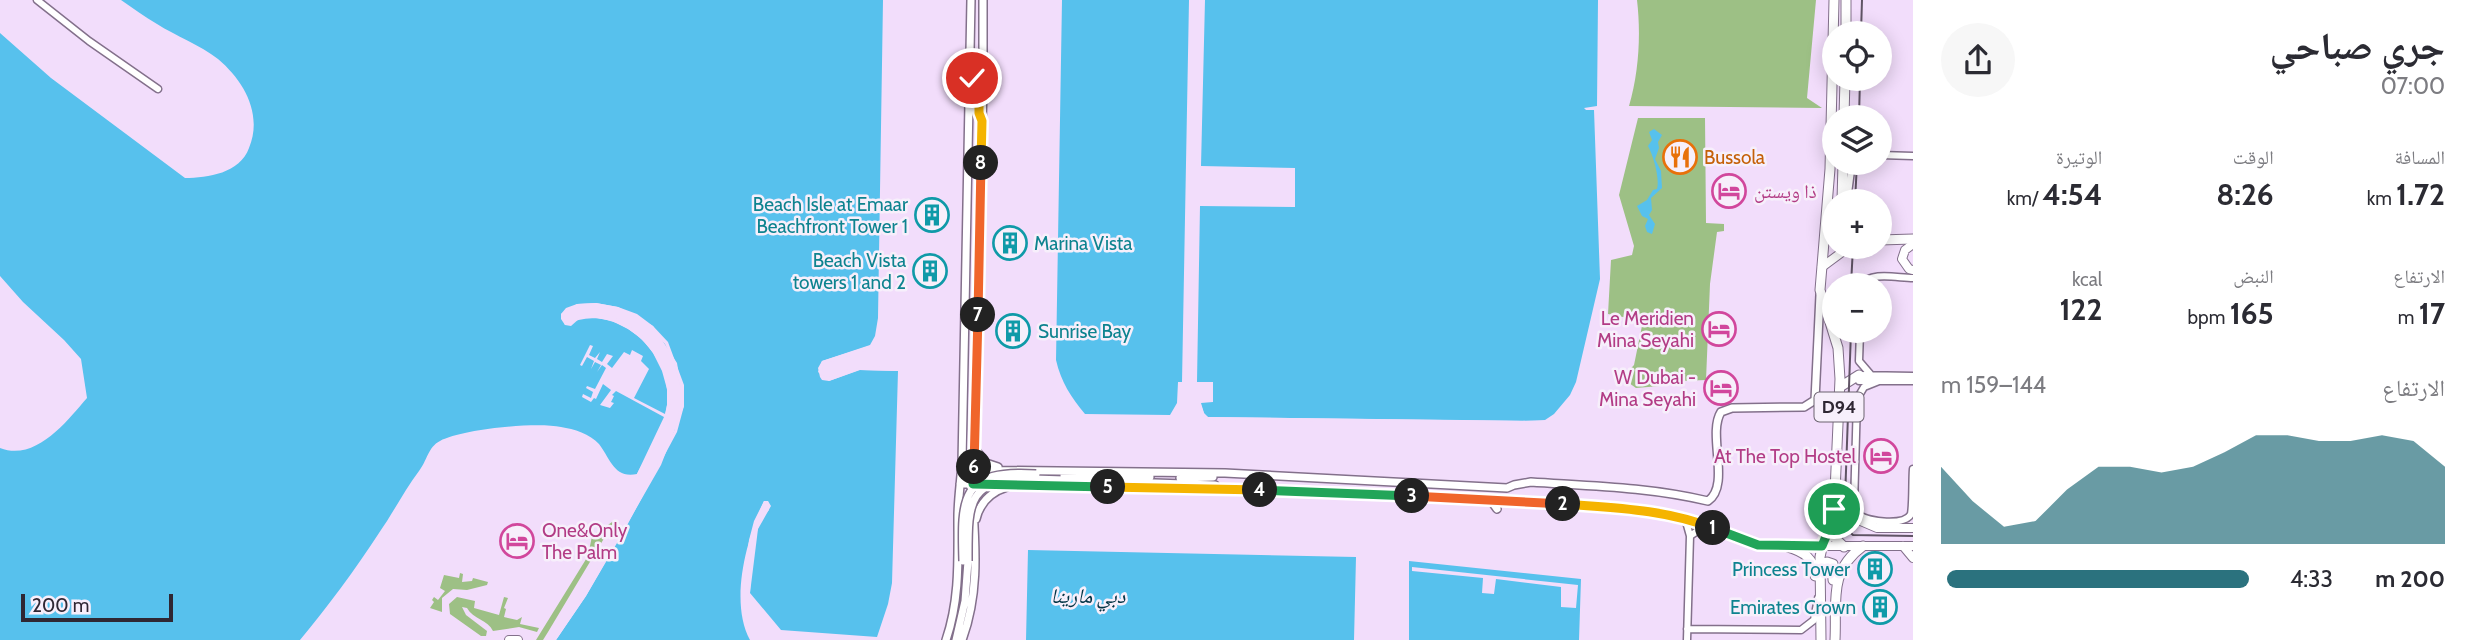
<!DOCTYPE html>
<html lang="ar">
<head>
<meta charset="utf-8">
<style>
  :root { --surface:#fff; --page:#f7f7f7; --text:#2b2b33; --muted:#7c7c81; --accent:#2b727e }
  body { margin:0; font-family:Cabin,"Noto Naskh Arabic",sans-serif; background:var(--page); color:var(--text); direction:rtl; height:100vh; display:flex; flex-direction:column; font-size:26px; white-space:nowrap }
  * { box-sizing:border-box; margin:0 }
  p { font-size:23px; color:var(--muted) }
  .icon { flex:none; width:38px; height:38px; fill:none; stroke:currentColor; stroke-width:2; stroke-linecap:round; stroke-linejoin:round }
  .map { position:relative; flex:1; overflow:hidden; direction:ltr }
  .side { display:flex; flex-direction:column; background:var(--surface); width:560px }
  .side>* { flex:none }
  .tools { position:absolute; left:1822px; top:21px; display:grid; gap:14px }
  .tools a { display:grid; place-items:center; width:70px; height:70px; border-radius:50%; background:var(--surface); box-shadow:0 4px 18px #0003; font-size:35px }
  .scale { position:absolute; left:21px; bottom:18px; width:152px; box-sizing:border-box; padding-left:7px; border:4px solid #2f2733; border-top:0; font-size:19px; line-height:24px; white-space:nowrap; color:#2f2733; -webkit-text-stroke:5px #f7effb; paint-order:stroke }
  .pin { position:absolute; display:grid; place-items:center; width:60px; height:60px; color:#fff; margin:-30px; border:4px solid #fff; border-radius:50%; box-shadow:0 2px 7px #0007 }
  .km { position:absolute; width:35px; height:35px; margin:-18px; border-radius:50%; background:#222; color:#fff; font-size:19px; line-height:35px; text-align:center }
  .round { display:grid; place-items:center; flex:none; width:74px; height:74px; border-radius:37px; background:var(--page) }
  .headline { display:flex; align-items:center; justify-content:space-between; height:119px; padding:0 28px }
  h1 { font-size:38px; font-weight:700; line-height:52px }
  .figures { display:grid; grid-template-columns:repeat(3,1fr); gap:10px; height:119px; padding:7px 28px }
  .figures div { display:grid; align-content:center }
  .figures b { font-size:30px; font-weight:700 }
  .figures small { font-size:19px; font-weight:400 }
  .figures p { font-size:19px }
  .chart { height:196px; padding:14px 28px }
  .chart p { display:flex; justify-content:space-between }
  .chart svg { width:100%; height:126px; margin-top:7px; fill:var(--accent); opacity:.7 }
  ul { padding:0 28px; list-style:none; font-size:23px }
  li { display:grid; grid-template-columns:112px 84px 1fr; align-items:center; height:52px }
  li i { height:18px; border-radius:9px; background:var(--accent) }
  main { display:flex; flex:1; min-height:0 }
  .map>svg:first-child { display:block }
  .green { fill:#9dc085 }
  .water { fill:#57c1ed }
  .pier { fill:#f2ddfb }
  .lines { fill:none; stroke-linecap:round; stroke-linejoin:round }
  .minor-casing { stroke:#83708b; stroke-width:9 }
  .tertiary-casing { stroke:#83708b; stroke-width:10 }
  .secondary-casing { stroke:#83708b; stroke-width:10 }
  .primary-casing { stroke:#83708b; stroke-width:11 }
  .minor { stroke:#fff; stroke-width:6 }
  .tertiary { stroke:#fff; stroke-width:7 }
  .secondary { stroke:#fff; stroke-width:8 }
  .primary { stroke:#fff; stroke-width:9 }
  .tram { stroke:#605465; stroke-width:2 }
  .tertiary-bridge-casing { stroke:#83708b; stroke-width:10; stroke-linecap:butt }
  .tertiary-bridge { stroke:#fff; stroke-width:7 }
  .split-1-casing { stroke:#fff; stroke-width:14 }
  .split-2-casing { stroke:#fff; stroke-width:14 }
  .split-3-casing { stroke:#fff; stroke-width:14 }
  .split-4-casing { stroke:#fff; stroke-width:14 }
  .split-5-casing { stroke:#fff; stroke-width:14 }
  .split-6-casing { stroke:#fff; stroke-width:14 }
  .split-7-casing { stroke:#fff; stroke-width:14 }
  .split-8-casing { stroke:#fff; stroke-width:14 }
  .split-9-casing { stroke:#fff; stroke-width:14 }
  .split-1 { stroke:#22a559; stroke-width:9 }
  .split-2 { stroke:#f5b400; stroke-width:9 }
  .split-3 { stroke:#f0652b; stroke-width:9 }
  .split-4 { stroke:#22a559; stroke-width:9 }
  .split-5 { stroke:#f5b400; stroke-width:9 }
  .split-6 { stroke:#22a559; stroke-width:9 }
  .split-7 { stroke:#f0652b; stroke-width:9 }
  .split-8 { stroke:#f0652b; stroke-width:9 }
  .split-9 { stroke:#f5b400; stroke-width:9 }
  .labels { text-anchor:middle; stroke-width:5; stroke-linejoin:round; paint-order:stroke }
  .shield { fill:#f7effb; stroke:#6b636f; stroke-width:2 }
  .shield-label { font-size:18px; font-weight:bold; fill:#2f2733 }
  .food-label { font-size:19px; fill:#c56008; stroke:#f7effb; text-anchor:start }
  .hotel-label { font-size:19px; fill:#b23c85; stroke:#f7effb; text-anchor:end }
  .culture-label { font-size:19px; fill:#0d838f; stroke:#f7effb; text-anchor:end }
  .water-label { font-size:21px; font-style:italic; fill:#013345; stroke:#f7effb }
</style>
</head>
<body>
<main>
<section class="side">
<div class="headline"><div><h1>جري صباحي</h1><p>07:00</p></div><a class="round"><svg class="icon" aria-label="share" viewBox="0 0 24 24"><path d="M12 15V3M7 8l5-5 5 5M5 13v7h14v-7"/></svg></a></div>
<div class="figures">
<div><p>المسافة</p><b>1.72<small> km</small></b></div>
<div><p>الوقت</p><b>8:26</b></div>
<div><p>الوتيرة</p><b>4:54<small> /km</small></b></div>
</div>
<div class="figures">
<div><p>الارتفاع</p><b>17<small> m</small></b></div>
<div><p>النبض</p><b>165<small> bpm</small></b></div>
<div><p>kcal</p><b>122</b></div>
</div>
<div class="chart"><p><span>الارتفاع</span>144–159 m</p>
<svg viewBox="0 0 160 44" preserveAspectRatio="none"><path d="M0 44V17L10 29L20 38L30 36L40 25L50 17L60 17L70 19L80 17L90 12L100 6L110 6L120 8L130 8L140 6L150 8L160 17V44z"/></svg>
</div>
<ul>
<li><b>200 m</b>4:33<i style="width:98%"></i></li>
</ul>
</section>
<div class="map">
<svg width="1913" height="640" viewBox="0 0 1913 640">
  <rect width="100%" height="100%" fill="#f2ddfb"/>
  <path class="green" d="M1637 0H1816L1807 98 1822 108 1629 106C1639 72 1641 34 1637 0Z
    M1638 118H1705L1706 223 1724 224V231L1717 232 1710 284 1706 380 1679 381 1660 386 1636 388 1622 378 1634 365 1643 321 1608 314 1611 260 1632 255 1634 246 1619 195Z
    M615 520 548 632 543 640H536L588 556 592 536Z
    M460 573 463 574 462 582 472 581 473 578 488 582 487 585 467 590 453 589 442 598V612L430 608 434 602 432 600 434 597 438 600 445 591 440 588 444 575 459 578Z
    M457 597 475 601 474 608 499 615 504 597 508 598 504 608 506 609 504 617 517 620 522 617 520 624 539 628 537 632 519 627 493 631C488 620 473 619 467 608L462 607 466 615 487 631 486 636H481L450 614 449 604Z"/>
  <path class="water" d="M121 0H883L878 318 875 336 870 345 822 361 818 372 829 381 860 370 898 371 892 583 888 604 877 637 781 630 750 593C752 570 751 526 769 510L768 501H764C747 538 729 601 750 640H556L586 596 661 465 684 406 677 363 653 326 618 307 596 303 577 304 561 314 565 325C615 299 674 353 667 405 664 429 648 453 637 474 614 479 610 458 599 444 590 434 574 429 561 427 535 422 463 429 440 441 428 447 427 461 419 471 404 491 393 513 379 533 355 570 328 606 300 640H0V448C36 462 67 421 87 398L81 359 64 340 23 302 0 276V33L51 78 185 178C208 178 240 173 249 148 263 114 244 81 218 59 200 45 176 36 157 24 145 17 133 8 121 0Z
    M1062 0H1598L1597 106 1584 108 1586 110H1594L1600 279 1576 382 1570 395 1554 414 1545 420 1522 421 1208 417 1204 413 1201 403 1213 402V382H1178L1177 403 1170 415 1085 414C1071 397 1061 382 1056 360Z
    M1654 129 1662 135 1658 142 1659 148 1655 159 1661 171 1662 188 1651 198 1652 210 1649 215 1655 224 1652 234 1647 232 1645 226 1648 219 1642 216 1637 206 1647 200 1653 190 1657 189C1660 178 1653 155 1648 146L1652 140 1649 132Z
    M1028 550 1356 557 1354 640H1026Z
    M1409 561 1581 579 1579 640H1409Z"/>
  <path class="pier" d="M1189 0H1205L1201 166 1295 168V207L1200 206 1197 382H1182Z
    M596 303 618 307 637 314 653 326 668 342 684 385V406L677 432 624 531 586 596 556 640H552L583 594 658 463 674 431 681 406 680 385 674 364 665 344 651 329 636 318 617 310 596 307 578 308 568 311 564 315 567 322H570L578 314H594L613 317 630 326 644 337 665 370 670 389 671 405 668 415 652 453 640 476 635 478 664 417 616 391 612 395 614 396 611 402 614 403 610 408 600 405 611 390 603 384 596 399 594 398 591 402 582 397 583 394 591 398 593 392 586 388 587 386 595 389 606 368 602 365 597 372 601 365 595 362 591 369 594 361 587 357 582 366 580 365 590 345 593 346 589 355 595 358 600 352 597 359 602 362 607 354 613 356 607 364 612 368 624 352 630 355 632 350 643 356 641 361 649 369 634 398 665 414 667 405V389L662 371 653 353 642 339 628 329 612 321 593 317 580 318 571 326 565 325 561 319V314L566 308 577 304Z
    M875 344 872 349 824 364 822 369 823 375 828 377 849 369 872 366 898 367V371L859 370 829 381 822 380 820 377 818 368 822 361Z
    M1201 405 1205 416 1208 417 1550 421 1545 423 1464 424 1208 420 1201 415Z
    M764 501H768L771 506 758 529 750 593 746 594 752 541 744 595 741 598V616V598L749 540 754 521Z
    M1412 567 1578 585 1576 608 1561 607V587L1496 579 1494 594 1482 593 1483 578 1412 571Z"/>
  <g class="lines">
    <g class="minor-casing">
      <path id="minor" d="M37 0 89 41 158 89
        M1880 155 1913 156
        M1847 201 1852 163
        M1861 285C1871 271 1897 278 1913 278
        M1860 331 1859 361 1871 375
        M1913 376 1859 375V381H1913
        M1879 381 1864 387 1857 399 1854 506C1856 511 1855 512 1859 515 1869 522 1905 526 1911 514 1913 502 1912 482 1913 469
        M1685 518 1690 536 1687 640
        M1690 536 1706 525
        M1687 629 1801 630 1814 620 1818 598"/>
    </g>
    <g class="tertiary-casing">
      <path id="tertiary" d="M975 449 986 463 998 467
        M962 470 1225 473 1507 488 1514 485 1531 482C1591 486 1649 487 1708 501 1731 485 1707 434 1721 412L1732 408 1804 407 1815 400 1820 295
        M1064 475 1150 477
        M1180 478 1213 477
        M1034 479 1215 485
        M960 484H981
        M993 485 1322 491 1645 510 1706 525 1758 545 1774 547 1822 546
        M973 487 983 85V0
        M1490 499 1497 509
        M976 519C980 502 991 492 1007 487
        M946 640C960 599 958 559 958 517 958 499 961 480 962 463L971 0
        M956 640 965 601 968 561
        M962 640C978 597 976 554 973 509"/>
    </g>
    <g class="secondary-casing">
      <path id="secondary" d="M1913 244 1905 250 1902 259 1909 269 1913 270
        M1822 267 1849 247
        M1854 506 1856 519 1877 528H1913
        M1822 546H1913
        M1903 546 1913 558
        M509 640H518"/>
    </g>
    <g class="primary-casing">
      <path id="primary" d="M1846 33V0
        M1844 117 1845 79
        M1842 201 1843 163
        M1880 240 1913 239
        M1840 387 1859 375
        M1831 527 1835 538 1844 547
        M1788 547C1804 552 1814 558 1815 576
        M1820 566 1827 562 1833 564V580
        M1821 640 1820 557 1823 543 1834 514 1840 379 1838 348 1820 290 1830 169 1834 0
        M1835 640C1837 602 1828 571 1863 546"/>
    </g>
    <use href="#minor" class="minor"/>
    <use href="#tertiary" class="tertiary"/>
    <use href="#secondary" class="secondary"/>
    <use href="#primary" class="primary"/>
    <path class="tram" d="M1861 33 1862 0
      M1859 117 1860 79
      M1855 201 1857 163
      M1851 285 1853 247
      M1851 331 1844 527 1853 535 1913 536"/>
    <g class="tertiary-bridge-casing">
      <path id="tertiary-bridge" d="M963 561C961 497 961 469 1036 474
        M968 561C968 503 966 477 1034 479"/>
    </g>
    <use href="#tertiary-bridge" class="tertiary-bridge"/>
  </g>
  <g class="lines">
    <g class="split-1-casing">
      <path id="split-1" d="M1713 528 1758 545 1822 546 1832 522 1834 509"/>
    </g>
    <g class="split-2-casing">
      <path id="split-2" d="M1563 504C1615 508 1664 509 1713 528"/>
    </g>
    <g class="split-3-casing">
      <path id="split-3" d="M1412 496 1563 504"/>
    </g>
    <g class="split-4-casing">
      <path id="split-4" d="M1260 490 1412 496"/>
    </g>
    <g class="split-5-casing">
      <path id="split-5" d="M1108 487 1260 490"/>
    </g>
    <g class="split-6-casing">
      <path id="split-6" d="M974 467 973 484 1108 487"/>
    </g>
    <g class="split-7-casing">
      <path id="split-7" d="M974 467 978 315"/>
    </g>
    <g class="split-8-casing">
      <path id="split-8" d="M978 315 981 163"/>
    </g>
    <g class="split-9-casing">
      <path id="split-9" d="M972 78H977L979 82V113L982 121 981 163"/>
    </g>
    <use href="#split-1" class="split-1"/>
    <use href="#split-2" class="split-2"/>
    <use href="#split-3" class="split-3"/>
    <use href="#split-4" class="split-4"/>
    <use href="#split-5" class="split-5"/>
    <use href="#split-6" class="split-6"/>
    <use href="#split-7" class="split-7"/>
    <use href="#split-8" class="split-8"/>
    <use href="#split-9" class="split-9"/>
  </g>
  <defs>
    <g id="restaurant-ring" transform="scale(1.75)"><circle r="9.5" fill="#f7effb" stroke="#e8710a" stroke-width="1.5"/><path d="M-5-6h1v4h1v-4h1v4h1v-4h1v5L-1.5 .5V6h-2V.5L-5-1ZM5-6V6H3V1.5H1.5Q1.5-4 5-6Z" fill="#e8710a"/></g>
    <g id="hotel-ring" transform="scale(1.75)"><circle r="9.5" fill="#f7effb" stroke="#d1479c" stroke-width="1.5"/><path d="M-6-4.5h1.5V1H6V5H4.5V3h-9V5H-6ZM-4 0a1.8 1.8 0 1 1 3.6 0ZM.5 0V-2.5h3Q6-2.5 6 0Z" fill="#d1479c"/></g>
    <g id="building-ring" transform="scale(1.75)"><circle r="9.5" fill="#f7effb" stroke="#0f9aa8" stroke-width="1.5"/><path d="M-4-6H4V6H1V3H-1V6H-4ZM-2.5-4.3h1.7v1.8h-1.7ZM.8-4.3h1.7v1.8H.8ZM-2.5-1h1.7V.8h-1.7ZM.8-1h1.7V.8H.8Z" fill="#0f9aa8"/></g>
  </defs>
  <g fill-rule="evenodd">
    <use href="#restaurant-ring" x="1680" y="157"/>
    <use href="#hotel-ring" x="1729" y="191"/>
    <use href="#building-ring" x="932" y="215"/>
    <use href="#building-ring" x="1010" y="243"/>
    <use href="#building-ring" x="930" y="271"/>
    <use href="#hotel-ring" x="1719" y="329"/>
    <use href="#building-ring" x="1013" y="331"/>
    <use href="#hotel-ring" x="1721" y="388"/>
    <use href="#hotel-ring" x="1881" y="456"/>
    <use href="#hotel-ring" x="517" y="541"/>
    <use href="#building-ring" x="1875" y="569"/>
    <use href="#building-ring" x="1880" y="607"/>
  </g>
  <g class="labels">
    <rect class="shield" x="1814.5" y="392.5" width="49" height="29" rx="5"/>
    <g class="shield-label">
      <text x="1839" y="413">D94</text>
    </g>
    <g class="food-label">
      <text x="1704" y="164">Bussola</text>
    </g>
    <g class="hotel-label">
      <text x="1754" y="198" text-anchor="start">ذا ويستن</text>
      <text x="1694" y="325">Le Meridien<tspan x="1694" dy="22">Mina Seyahi</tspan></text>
      <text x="1696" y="384">W Dubai -<tspan x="1696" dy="22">Mina Seyahi</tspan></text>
      <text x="1856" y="463">At The Top Hostel</text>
      <text x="542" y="537" text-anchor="start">One&amp;Only<tspan x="542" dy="22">The Palm</tspan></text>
    </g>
    <g class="culture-label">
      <text x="908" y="211">Beach Isle at Emaar<tspan x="908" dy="22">Beachfront Tower 1</tspan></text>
      <text x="1034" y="250" text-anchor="start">Marina Vista</text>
      <text x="906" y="267">Beach Vista<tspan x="906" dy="22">towers 1 and 2</tspan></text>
      <text x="1038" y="338" text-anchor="start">Sunrise Bay</text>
      <text x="1850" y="576">Princess Tower</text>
      <text x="1856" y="614">Emirates Crown</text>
    </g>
    <g class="water-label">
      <text x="1088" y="603">دبي مارينا</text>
    </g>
  </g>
</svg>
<div class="tools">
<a><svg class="icon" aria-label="locate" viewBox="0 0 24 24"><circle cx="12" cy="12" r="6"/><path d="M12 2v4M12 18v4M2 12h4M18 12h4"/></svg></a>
<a><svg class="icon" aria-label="layers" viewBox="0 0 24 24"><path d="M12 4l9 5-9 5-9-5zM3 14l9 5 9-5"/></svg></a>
<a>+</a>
<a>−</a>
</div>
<div class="scale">200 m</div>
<div class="pin" style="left:1834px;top:509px;background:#1e9e55"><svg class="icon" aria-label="arrive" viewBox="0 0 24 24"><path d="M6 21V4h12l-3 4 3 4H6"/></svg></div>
<div class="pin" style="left:972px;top:78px;background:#d93025"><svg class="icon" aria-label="check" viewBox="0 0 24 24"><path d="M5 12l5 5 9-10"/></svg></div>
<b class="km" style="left:1713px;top:528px">1</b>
<b class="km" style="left:1563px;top:504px">2</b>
<b class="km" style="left:1412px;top:496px">3</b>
<b class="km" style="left:1260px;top:490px">4</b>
<b class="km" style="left:1108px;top:487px">5</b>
<b class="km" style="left:974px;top:467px">6</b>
<b class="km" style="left:978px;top:315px">7</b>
<b class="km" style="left:981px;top:163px">8</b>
</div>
</main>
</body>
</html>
